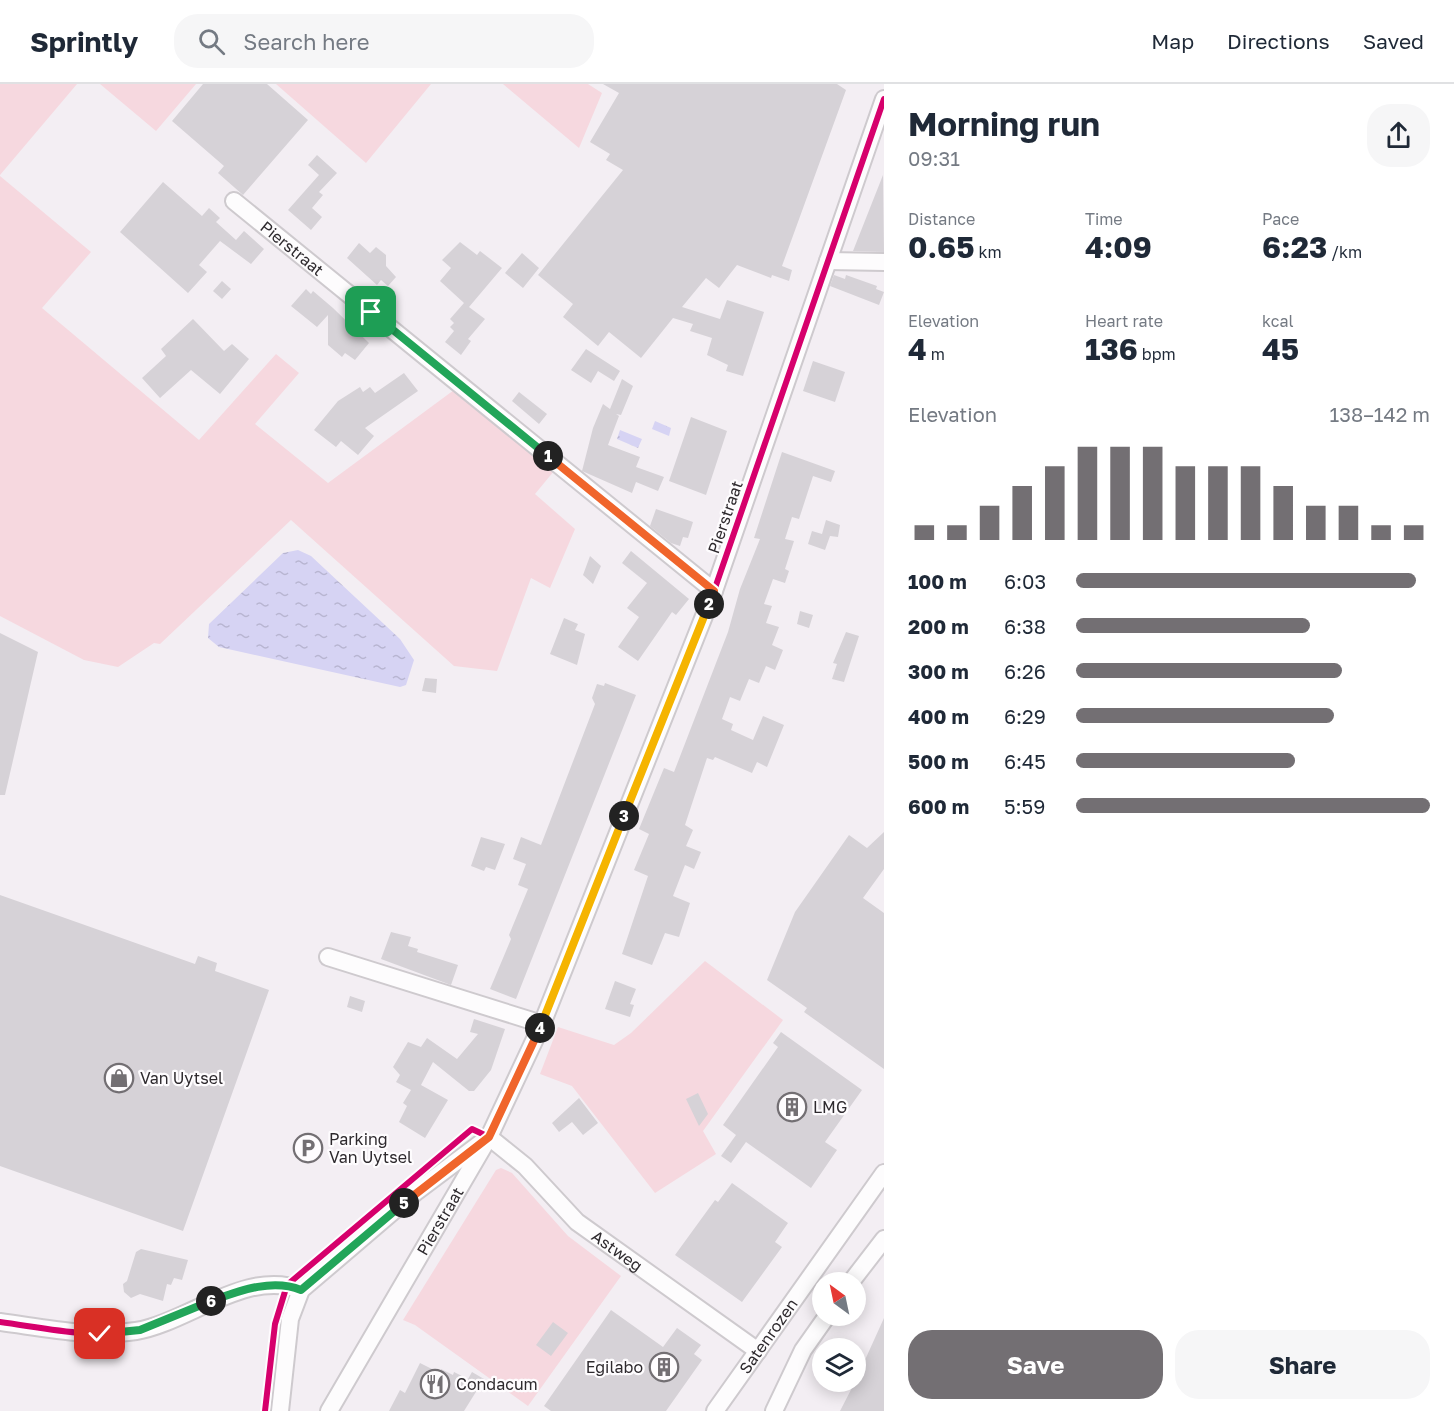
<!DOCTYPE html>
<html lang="en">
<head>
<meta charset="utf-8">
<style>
  :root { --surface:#fff; --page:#f6f6f7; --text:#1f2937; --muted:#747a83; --line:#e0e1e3; --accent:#736f73 }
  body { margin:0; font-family:"Golos Text",sans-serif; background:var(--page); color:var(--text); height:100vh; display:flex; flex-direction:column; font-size:22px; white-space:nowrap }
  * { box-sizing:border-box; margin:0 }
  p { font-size:20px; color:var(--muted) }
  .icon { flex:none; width:33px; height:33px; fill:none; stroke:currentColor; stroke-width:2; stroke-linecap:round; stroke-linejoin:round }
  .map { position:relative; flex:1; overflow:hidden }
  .side { display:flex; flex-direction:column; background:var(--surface); width:570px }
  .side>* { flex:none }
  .needle { width:39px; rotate:327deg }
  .buttons { position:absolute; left:812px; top:1188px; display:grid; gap:12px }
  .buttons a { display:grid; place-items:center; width:54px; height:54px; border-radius:50%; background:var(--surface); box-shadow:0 3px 15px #0003; font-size:30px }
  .pin { position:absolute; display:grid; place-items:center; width:51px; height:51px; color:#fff; margin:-26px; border-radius:12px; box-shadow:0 3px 9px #0006 }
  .km { position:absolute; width:30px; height:30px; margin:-15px; border-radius:50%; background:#222; color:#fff; font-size:16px; line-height:30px; text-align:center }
  .round { display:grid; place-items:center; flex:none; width:63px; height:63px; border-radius:24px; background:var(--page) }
  .head { display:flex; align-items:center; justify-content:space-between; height:102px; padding:0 24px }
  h1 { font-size:33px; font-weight:700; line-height:45px }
  .stats { display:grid; grid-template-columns:repeat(3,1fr); gap:9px; height:102px; padding:6px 24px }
  .stats div { display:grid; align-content:center }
  .stats b { font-size:30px; font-weight:700 }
  .stats small { font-size:16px; font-weight:400 }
  .stats p { font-size:16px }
  .chart { height:168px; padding:12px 24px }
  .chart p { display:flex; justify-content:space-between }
  .chart svg { width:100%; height:108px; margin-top:6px; stroke:var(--accent); stroke-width:6 }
  .action { display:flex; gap:12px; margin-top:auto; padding:12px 24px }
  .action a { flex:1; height:69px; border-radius:24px; background:var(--accent); color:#fff; font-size:24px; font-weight:700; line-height:69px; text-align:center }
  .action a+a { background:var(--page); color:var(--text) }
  ul { padding:0 24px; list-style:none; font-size:20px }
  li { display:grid; grid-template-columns:96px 72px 1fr; align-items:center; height:45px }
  li i { height:15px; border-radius:8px; background:var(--accent) }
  header { display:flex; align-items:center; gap:36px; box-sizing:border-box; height:84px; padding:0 30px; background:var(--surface); border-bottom:2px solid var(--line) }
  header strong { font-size:28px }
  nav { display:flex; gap:33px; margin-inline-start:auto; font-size:21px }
  .search { width:420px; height:54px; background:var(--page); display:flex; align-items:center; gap:15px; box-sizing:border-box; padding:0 21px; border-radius:24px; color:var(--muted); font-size:22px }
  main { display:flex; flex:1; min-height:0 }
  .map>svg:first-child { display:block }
  .green { fill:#f6d8df }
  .water { fill:url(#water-ripples) }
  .building { fill:#d6d2d7 }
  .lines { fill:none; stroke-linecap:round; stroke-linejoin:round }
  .minor-casing { stroke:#cecace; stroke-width:20 }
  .minor { stroke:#fdfcfd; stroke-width:16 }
  .cycleway-casing { stroke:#fefcfe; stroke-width:10 }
  .cycleway { stroke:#d6006c; stroke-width:6 }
  .split-1-casing { stroke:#fff; stroke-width:12 }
  .split-2-casing { stroke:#fff; stroke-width:12 }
  .split-3-casing { stroke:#fff; stroke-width:12 }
  .split-4-casing { stroke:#fff; stroke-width:12 }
  .split-5-casing { stroke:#fff; stroke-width:12 }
  .split-6-casing { stroke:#fff; stroke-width:12 }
  .split-7-casing { stroke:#fff; stroke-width:12 }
  .split-1 { stroke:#22a559; stroke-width:8 }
  .split-2 { stroke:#f0652b; stroke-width:8 }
  .split-3 { stroke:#f5b400; stroke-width:8 }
  .split-4 { stroke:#f5b400; stroke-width:8 }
  .split-5 { stroke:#f0652b; stroke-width:8 }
  .split-6 { stroke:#22a559; stroke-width:8 }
  .split-7 { stroke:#22a559; stroke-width:8 }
  .labels { text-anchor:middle; stroke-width:4.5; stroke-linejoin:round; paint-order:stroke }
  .street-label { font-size:16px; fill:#2e2a2e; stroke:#fefcfe }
  .poi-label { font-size:16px; fill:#2e2a2e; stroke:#fefcfe; text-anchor:start }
</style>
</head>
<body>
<header>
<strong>Sprintly</strong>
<div class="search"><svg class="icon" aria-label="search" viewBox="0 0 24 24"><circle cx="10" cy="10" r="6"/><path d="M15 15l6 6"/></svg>Search here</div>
<nav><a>Map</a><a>Directions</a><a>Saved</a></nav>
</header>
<main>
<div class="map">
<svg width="884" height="1327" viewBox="0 0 884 1327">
  <defs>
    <pattern id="water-ripples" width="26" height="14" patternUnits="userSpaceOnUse" patternTransform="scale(1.5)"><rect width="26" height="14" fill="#d6d3f3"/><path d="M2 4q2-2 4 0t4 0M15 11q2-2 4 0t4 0" fill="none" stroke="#b8b5d1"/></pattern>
  </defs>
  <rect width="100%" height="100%" fill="#f3eef3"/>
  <path class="green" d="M0 0H77L0 91Z
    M100 0H196L156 47Z
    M276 0H431L366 79Z
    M503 0H588L602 9 579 64Z
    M0 92 91 168 42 224 199 356 276 270 299 289 255 340 328 399 454 306 554 387 535 410 575 445 550 504 531 494 497 587 454 582 291 436 160 560 154 559 118 583 84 576 0 532Z
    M705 877 783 936 703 1047 716 1070 655 1109 572 1002 540 990 558 943 614 961 631 949Z
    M501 1084 512 1089 568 1152 621 1192 528 1322 415 1241 403 1236 496 1086Z"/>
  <path class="water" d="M655 337 671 344 669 352 652 345Z
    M620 346 642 355 638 364 617 355Z
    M298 466 311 472 400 555 414 576 406 601 400 603 219 563 208 554 209 540 283 469Z"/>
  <path class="building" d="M203 0H267L308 36 243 111 218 89 224 82 172 37Z
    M603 0H837L846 6 782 182 792 186 789 197 772 191 771 194 737 181 719 204 706 194 682 223 720 235 727 216 764 228 743 292 726 287 728 281 707 271 712 254 690 247 693 240 673 234 641 274 609 248 598 262 563 233 573 220 538 191 623 86 606 76 610 70 590 58 619 9Z
    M317 71 337 89 319 108 323 111 312 124 322 133 311 146 288 126 319 91 308 81Z
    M883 91 884 168 853 167Z
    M163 98 202 132 209 124 220 134 216 138 236 156 244 147 264 165 251 180 220 157 199 181 207 188 188 209 120 148Z
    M460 158 477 171 480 167 502 184 469 223 485 235 468 255 471 257 461 271 445 258 454 247 450 243 454 239 450 235 464 219 440 197 451 184 442 176Z
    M359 159 370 169 376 163 386 171V182L396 193 388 202 381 196 377 201 347 174Z
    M522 169 539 184 523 204 505 189Z
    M834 191 845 195 846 191 877 202 876 205 884 208 879 221 830 202Z
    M222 197 231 205 222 215 213 207Z
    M306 205 311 210 313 207 333 224 369 259 355 276 345 269 342 273 328 261V231L317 243 291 222Z
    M193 235 224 267 232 260 249 275 220 310 191 286 160 314 142 294 166 272 161 265Z
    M586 265 620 287 614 297 598 287 591 299 571 286Z
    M813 277 845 288 835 318 803 307Z
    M404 289 418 307 365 344 374 352 358 371 341 357 336 363 314 346 338 317 360 303 363 308 370 303 375 309Z
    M622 295 633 302 621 331 616 330 619 332 608 361 640 373 636 383 664 393 658 407 636 398 632 409 582 387 593 344 603 320 610 325Z
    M519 308 547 330 539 340 512 317Z
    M691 333 727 347 706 411 669 397Z
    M782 368 835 387 831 398 813 392 799 435 792 433 785 455 794 457 785 485 789 487 785 499 773 495 764 520 772 522 766 539 779 543 772 561 783 566 775 586 766 582 759 599 749 595 740 617 730 613 722 635 733 640 731 646 753 656 763 632 784 641 767 683 757 678 752 689 715 673 713 676 707 674 685 741 693 746 686 762 701 768 694 785 685 781 673 812 690 819 679 853 665 849 652 881 622 870 648 792 634 786 649 750 639 745 664 684 674 688 728 548 740 505 760 455 754 454Z
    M656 425 693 438 688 454 683 453 680 462 671 459 650 442Z
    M826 436 840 441 838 453 830 452 825 466 808 460 812 447 822 450Z
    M631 467 689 515 676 531 672 528 638 577 618 563 639 533 627 524 647 499 622 479Z
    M590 472 601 482 593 500 583 491Z
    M800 527 813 531 809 544 797 540Z
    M564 534 578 540 575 546 585 550 577 581 550 570Z
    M846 548 859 552 844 598 832 595 837 580 833 579Z
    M0 549 38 568 5 711H0Z
    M425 594 437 595 436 609 422 607Z
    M605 599 636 611 516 915 490 905 511 855 509 851 528 805 518 801 526 780 513 775 521 753 541 761 595 620 592 614 597 600 604 602Z
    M884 748V785L863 814 884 829V985L804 928 807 924 767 896 795 828 849 751 867 764Z
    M481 753 505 760 495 786 486 783 484 787 471 782Z
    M0 811 195 880 198 872 217 879 215 887 269 906 183 1147 0 1082Z
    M391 848 411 853 408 862 418 865 417 868 458 881 451 901 381 875Z
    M615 897 636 905 630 920 634 921 630 933 605 925Z
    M350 912 365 917 362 928 347 923Z
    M474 935 505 945 491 986 474 1007H469L433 978 421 1001 448 1016 425 1054 399 1038 407 1022 403 1019 411 1006 396 998 400 991 393 983 408 958 421 963 427 954 457 975 478 950 470 948Z
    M781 948 862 1006 825 1058 837 1066 811 1104 746 1058 731 1079 721 1072 736 1051 723 1041 778 963 773 959Z
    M698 1009 708 1030 699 1042 686 1015Z
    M579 1014 598 1039 583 1051 572 1038 559 1048 552 1039Z
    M732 1099 788 1139 775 1158 782 1163 742 1218 675 1171 715 1116 718 1118Z
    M141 1165 188 1176 182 1196 174 1194 171 1201 167 1200 163 1217 140 1210 131 1214 124 1208 123 1200 127 1197 136 1168Z
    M611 1226 663 1263 677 1244 701 1261 694 1270 702 1276 666 1327H551L544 1322Z
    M884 1234V1327H840L855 1298Z
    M553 1238 568 1249 551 1272 536 1261Z
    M420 1279 440 1289 441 1285 453 1291 454 1288 468 1295 472 1288 484 1295 464 1327H389L400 1306 405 1309Z"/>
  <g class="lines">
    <g class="minor-casing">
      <g id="minor">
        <path id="s1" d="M234 117 714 507"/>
        <path d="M828 177 884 178"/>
        <path d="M328 873 542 940"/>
        <path id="s2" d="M489 1053 525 1082 577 1138 758 1267"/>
        <path d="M851 1198 884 1155"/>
        <path d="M0 1238C45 1244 91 1254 136 1247 187 1239 247 1184 301 1206"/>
        <path d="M280 1327 290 1235 301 1206 417 1107 481 1059"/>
        <path id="s3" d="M329 1327 489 1053 542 940 714 507 884 15"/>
        <path id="s4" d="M715 1327 884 1089"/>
        <path d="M774 1327 803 1266 827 1232"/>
      </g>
    </g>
    <use href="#minor" class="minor"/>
    <g class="cycleway-casing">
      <path id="cycleway" d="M0 1238C45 1244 93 1255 138 1247 180 1239 244 1192 287 1201
        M265 1327 275 1240 287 1201 472 1045 489 1053 542 940 714 507 884 15"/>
    </g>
    <use href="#cycleway" class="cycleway"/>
  </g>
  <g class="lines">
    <g class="split-1-casing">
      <path id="split-1" d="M371 228 548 372"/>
    </g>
    <g class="split-2-casing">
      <path id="split-2" d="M548 372 714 507 709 520"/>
    </g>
    <g class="split-3-casing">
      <path id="split-3" d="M624 732 709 520"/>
    </g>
    <g class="split-4-casing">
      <path id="split-4" d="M540 944 624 732"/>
    </g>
    <g class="split-5-casing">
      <path id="split-5" d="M404 1119 489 1053 540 944"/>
    </g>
    <g class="split-6-casing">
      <path id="split-6" d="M211 1217C239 1207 272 1194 301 1206L404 1119"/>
    </g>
    <g class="split-7-casing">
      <path id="split-7" d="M100 1250 140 1246 211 1217"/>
    </g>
    <use href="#split-1" class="split-1"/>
    <use href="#split-2" class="split-2"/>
    <use href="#split-3" class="split-3"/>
    <use href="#split-4" class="split-4"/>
    <use href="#split-5" class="split-5"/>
    <use href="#split-6" class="split-6"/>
    <use href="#split-7" class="split-7"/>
  </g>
  <defs>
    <g id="shop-ring" transform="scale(1.5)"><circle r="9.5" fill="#fefcfe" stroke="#736f73" stroke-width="1.5"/><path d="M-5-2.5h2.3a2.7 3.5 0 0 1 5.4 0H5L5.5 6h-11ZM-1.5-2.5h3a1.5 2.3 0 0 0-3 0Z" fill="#736f73"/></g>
    <g id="building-ring" transform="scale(1.5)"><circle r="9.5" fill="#fefcfe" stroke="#736f73" stroke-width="1.5"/><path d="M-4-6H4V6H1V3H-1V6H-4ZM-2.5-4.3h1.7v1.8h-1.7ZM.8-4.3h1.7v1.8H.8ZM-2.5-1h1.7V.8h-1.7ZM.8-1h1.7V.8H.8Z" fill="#736f73"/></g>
    <g id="parking-ring" transform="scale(1.5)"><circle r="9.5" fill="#fefcfe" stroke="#736f73" stroke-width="1.5"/><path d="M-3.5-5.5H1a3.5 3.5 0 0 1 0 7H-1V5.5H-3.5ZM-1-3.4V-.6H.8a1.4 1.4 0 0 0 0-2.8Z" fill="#736f73"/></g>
    <g id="restaurant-ring" transform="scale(1.5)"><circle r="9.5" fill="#fefcfe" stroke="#736f73" stroke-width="1.5"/><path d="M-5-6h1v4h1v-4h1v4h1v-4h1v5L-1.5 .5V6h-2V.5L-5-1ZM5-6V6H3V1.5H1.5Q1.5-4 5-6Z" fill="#736f73"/></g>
  </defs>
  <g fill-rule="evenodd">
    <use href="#shop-ring" x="119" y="994"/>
    <use href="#building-ring" x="792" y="1023"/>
    <use href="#parking-ring" x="308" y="1064"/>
    <use href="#building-ring" x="664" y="1283"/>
    <use href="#restaurant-ring" x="435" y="1300"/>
  </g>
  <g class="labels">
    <g class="street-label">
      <text dy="6" stroke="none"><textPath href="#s1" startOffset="75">Pierstraat</textPath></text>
      <text transform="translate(725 433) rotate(-71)" y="6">Pierstraat</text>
      <text dy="6" stroke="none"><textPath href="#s3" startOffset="220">Pierstraat</textPath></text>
      <text dy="6" stroke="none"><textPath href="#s2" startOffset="172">Astweg</textPath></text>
      <text dy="6" stroke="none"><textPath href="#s4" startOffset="92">Satenrozen</textPath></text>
    </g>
    <g class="poi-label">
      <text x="140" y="1000">Van Uytsel</text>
      <text x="813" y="1029">LMG</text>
      <text x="329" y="1061">Parking<tspan x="329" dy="18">Van Uytsel</tspan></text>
      <text x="643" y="1289" text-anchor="end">Egilabo</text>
      <text x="456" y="1306">Condacum</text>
    </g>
  </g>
</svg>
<div class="buttons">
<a><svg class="needle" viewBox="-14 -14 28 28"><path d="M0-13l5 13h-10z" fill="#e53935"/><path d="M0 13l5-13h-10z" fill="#747a83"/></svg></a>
<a><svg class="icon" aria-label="layers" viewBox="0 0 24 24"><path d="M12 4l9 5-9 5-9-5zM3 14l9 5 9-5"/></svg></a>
</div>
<div class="pin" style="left:371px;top:228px;background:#1e9e55"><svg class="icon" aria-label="arrive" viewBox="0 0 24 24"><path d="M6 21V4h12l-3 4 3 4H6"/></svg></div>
<div class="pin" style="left:100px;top:1250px;background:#d93025"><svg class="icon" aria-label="check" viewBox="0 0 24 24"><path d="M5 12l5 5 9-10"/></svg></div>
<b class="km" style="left:548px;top:372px">1</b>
<b class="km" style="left:709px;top:520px">2</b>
<b class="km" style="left:624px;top:732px">3</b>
<b class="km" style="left:540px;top:944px">4</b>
<b class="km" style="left:404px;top:1119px">5</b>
<b class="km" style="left:211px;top:1217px">6</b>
</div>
<section class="side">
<div class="head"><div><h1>Morning run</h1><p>09:31</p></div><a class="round"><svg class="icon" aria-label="share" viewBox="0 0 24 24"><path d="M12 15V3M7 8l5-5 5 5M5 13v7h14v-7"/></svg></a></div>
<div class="stats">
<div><p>Distance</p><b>0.65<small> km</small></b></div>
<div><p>Time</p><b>4:09</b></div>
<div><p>Pace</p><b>6:23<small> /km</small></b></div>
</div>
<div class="stats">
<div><p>Elevation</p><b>4<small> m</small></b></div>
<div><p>Heart rate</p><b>136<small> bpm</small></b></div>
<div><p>kcal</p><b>45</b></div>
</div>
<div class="chart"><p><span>Elevation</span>138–142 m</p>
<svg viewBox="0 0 160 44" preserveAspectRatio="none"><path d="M5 44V38M15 44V38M25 44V30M35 44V22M45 44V14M55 44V6M65 44V6M75 44V6M85 44V14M95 44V14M105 44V14M115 44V22M125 44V30M135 44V30M145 44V38M155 44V38"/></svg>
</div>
<ul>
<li><b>100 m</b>6:03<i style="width:96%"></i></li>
<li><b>200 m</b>6:38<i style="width:66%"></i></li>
<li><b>300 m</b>6:26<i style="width:75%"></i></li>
<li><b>400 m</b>6:29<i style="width:73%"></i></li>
<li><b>500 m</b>6:45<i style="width:62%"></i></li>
<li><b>600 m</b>5:59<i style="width:100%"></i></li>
</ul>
<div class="action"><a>Save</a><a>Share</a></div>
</section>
</main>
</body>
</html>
